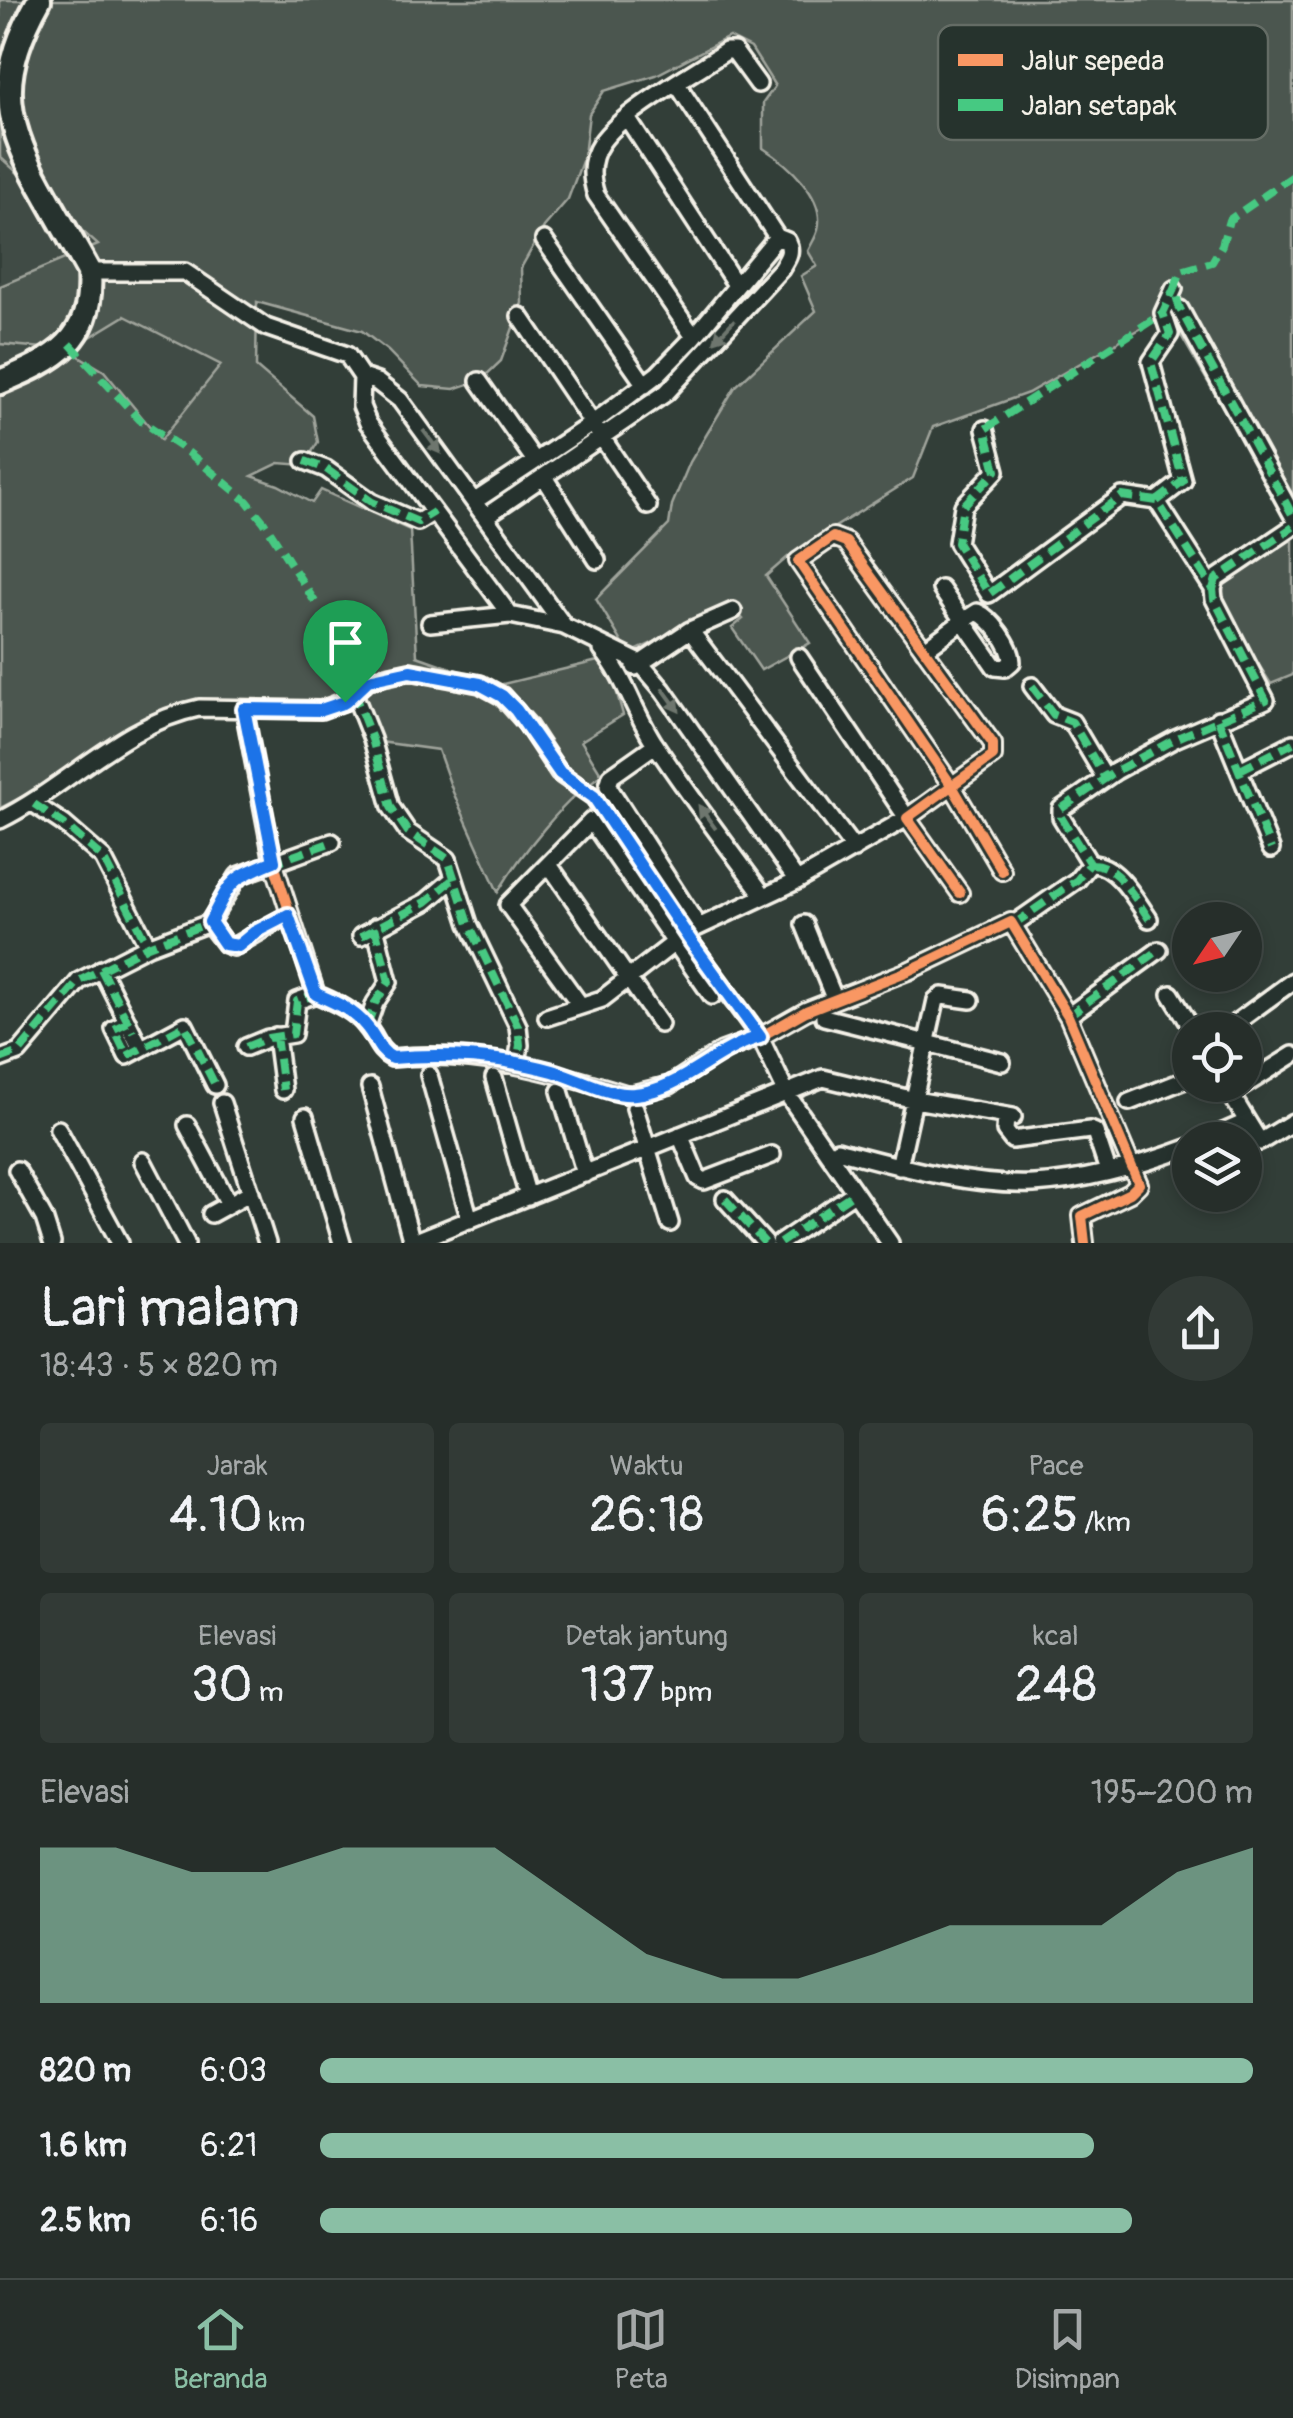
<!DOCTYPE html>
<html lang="id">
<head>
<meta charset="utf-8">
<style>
  :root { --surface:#262e2a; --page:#323a36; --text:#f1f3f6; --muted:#a4a8a8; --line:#424a47; --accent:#8abfa5 }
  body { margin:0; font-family:Pangolin,sans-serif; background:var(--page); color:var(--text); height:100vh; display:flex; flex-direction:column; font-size:38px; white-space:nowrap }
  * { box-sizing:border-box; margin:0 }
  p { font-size:32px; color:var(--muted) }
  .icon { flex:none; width:55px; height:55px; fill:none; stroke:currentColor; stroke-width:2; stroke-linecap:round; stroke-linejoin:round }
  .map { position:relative; height:1243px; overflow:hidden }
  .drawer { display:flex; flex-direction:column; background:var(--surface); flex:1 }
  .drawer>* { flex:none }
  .needle { width:65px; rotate:235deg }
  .controls { position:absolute; left:1172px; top:902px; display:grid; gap:20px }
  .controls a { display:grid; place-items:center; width:90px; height:90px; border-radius:50%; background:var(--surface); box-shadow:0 5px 15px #0003,0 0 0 2px var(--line); font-size:50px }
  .pin { position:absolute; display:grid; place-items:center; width:85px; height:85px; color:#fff; margin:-102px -42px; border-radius:50% 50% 50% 0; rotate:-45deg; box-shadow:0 0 10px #0007 }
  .pin .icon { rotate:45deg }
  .round { display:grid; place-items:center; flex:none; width:105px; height:105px; border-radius:52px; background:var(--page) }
  .overview { display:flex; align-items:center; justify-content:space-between; height:170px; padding:0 40px }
  h1 { font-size:55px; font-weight:600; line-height:75px }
  .metrics { display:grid; grid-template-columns:repeat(3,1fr); gap:15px; height:170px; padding:10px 40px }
  .metrics div { display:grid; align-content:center; border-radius:10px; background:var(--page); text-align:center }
  .metrics b { font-size:50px; font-weight:600 }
  .metrics small { font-size:28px; font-weight:400 }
  .metrics p { font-size:28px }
  .chart { height:280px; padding:20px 40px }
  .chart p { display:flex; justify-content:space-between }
  .chart svg { width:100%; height:180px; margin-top:10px; fill:var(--accent); opacity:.7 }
  ul { padding:0 40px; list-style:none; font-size:32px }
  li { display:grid; grid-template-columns:160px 120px 1fr; align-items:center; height:75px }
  li i { height:25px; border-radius:12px; background:var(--accent) }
  .tab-bar { display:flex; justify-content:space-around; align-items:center; height:140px; border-top:2px solid var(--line); background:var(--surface); font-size:28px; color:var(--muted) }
  .tab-bar a { display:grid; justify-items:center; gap:5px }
  .tab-bar .on { color:var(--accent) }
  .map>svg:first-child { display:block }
  .built { fill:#404b44 }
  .green { fill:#4c564f; stroke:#a0a49c; stroke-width:2.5; fill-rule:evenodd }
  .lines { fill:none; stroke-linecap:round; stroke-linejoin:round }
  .street-casing { stroke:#f4f1e8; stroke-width:22 }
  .secondary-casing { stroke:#f4f1e8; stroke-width:30 }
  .street { stroke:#26332d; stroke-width:15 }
  .secondary { stroke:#26332d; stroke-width:22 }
  .quiet { stroke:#46c982; stroke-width:8; stroke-dasharray:15 8; stroke-linecap:butt }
  .cycleway-casing { stroke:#26332d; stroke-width:16 }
  .cycleway { stroke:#f99763; stroke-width:10 }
  .oneway { fill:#6e766e }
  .route-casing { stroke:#fff; stroke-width:20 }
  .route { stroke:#1a73e8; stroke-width:12 }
  .key { fill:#26332d; stroke:#646c65; stroke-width:2.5 }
  .key-label { font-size:28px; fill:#f4f1e8 }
</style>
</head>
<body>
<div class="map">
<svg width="1293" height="1243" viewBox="0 0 1293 1243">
  <rect width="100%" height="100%" fill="#323e38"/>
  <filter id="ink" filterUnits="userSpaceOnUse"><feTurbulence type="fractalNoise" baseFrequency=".01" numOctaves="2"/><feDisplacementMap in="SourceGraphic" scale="20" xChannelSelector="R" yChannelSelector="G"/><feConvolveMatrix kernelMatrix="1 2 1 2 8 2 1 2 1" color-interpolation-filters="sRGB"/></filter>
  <g filter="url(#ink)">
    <path class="built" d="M0 157 98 245 0 286Z
      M125 316 221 365 161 440 105 371 0 382V344L69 350Z"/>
    <path class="green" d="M0 0H1293V675L1271 684 1202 576 1288 520 1168 313 1028 393 933 427 913 478 789 556 766 576 810 643 761 670 732 628 743 619 731 606 629 654 596 599 669 525 672 505 690 462 735 387 816 311 801 276 817 266 808 251C811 244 817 236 818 229 826 197 787 163 763 148V103L775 86 751 48 729 37 656 75 604 91 589 114 584 156 568 199 544 227 521 268 522 303 501 361 481 380 454 389 422 386 388 351 362 331 257 302 256 367 313 416 318 442 304 465 279 463 252 476 278 485 312 503 321 490 410 530 417 656 499 685 602 660 611 672 623 715 581 741 602 775C567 795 519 857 498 892L453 792 438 750 380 742 360 702 182 714 0 808V382L66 350 0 344V286L98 245 0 157ZM125 316 221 365 161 440 104 371 69 350Z"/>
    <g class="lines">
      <g class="street-casing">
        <path id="street" d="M677 84 777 237
          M627 118 736 285
          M544 240 645 385
          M89 272H185L266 327 347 355 362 377 361 406 368 423 510 615
          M1180 309 1293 516
          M520 316 648 506
          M694 337 596 195C590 177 590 159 601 143 624 110 691 75 726 51H734L758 84
          M362 377 377 382 400 400 564 626
          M479 381 535 461
          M985 429 996 471 963 506 957 543 989 594 1122 496 1157 501
          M305 461 326 469 372 502 418 522 434 512
          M544 477 597 560
          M475 501 593 423 658 374 694 337 777 237 787 241C793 252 787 259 781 269L666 393 486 516
          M1213 589 1216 579 1293 527
          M430 623 510 615 564 626 640 663 663 690 797 881
          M690 630 854 849
          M602 650C625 677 635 714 655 744 689 796 728 846 764 896
          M924 650 963 621 995 667 1005 668 1012 662C1012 645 991 618 977 612L963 621 941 589
          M635 667 690 630 733 611
          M1032 686 1054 715 1072 722 1105 778
          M353 691 372 739 391 807 408 832 448 859 469 924 518 1026 520 1045 517 1063
          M244 709 273 861 316 994C334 1002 354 1010 366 1026 377 1038 377 1050 392 1058 474 1049 551 1071 629 1095L670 1085 722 1051 760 1037 806 1011 908 971 1011 922 1068 1016 1139 1184 1130 1193 1082 1216 1085 1243
          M1218 719 1271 849
          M655 745 611 776 608 786 698 926
          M1240 770 1293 743
          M34 804 64 824 103 858 148 946
          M0 820C67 787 124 723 199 708L321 710 345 701 368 680 410 671 480 684 502 696 527 724 559 773 594 797 691 943 760 1037 787 1094 890 1243
          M1090 864C1116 862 1136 900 1149 919
          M550 866 660 1024
          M960 893 907 818 993 756V744L846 542 833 537 798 561 952 786 1002 871
          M209 923 225 944 233 947 289 915
          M804 924 834 998
          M1014 924 1077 880 1090 864 1061 817V809L1116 771 1175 739 1266 700 1214 599 1213 589 1157 501 1183 481 1151 362 1170 334 1163 313 1174 289
          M692 930 797 881 907 818 799 657
          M361 936 426 902 452 880
          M101 969 140 1047
          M1171 994 1193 1030
          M581 1006 508 905 591 821 712 996
          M1068 1016 1159 950
          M547 1017 602 999 678 940
          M824 1017 1002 1062
          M128 1022 114 1029 127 1056 185 1025 215 1085
          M367 1026 375 1003 389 982 375 927
          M1226 1030 1293 981
          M276 1036 283 1090
          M246 1047 268 1038 293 1034 297 1001 316 994
          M0 1059 19 1052 79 981 148 946 209 923 238 876 332 842
          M429 1075 470 1220
          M494 1078 528 1197
          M1225 1085 1260 1142 1293 1122
          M370 1087 412 1243
          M560 1091 585 1174
          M1231 1094 1293 1055
          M1129 1102 1190 1078
          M222 1103 267 1243
          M635 1108 670 1223
          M1006 1116 1005 1131 1012 1140 1090 1130 1095 1132 1108 1171
          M305 1117 342 1243
          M187 1125 229 1204
          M58 1129 120 1243
          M680 1135 698 1178 704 1181 772 1155
          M1205 1140 1246 1122
          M837 1150C897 1166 971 1187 1034 1184 1085 1181 1142 1165 1190 1147
          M143 1161 186 1243
          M899 1167 936 1000 942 996 971 1000
          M17 1170 44 1218 52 1243
          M725 1199 765 1243
          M211 1214 251 1192
          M411 1243 823 1078 915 1100 1013 1117
          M780 1243 854 1193"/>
      </g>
      <g class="secondary-casing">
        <path id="secondary" d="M0 382C56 359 94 340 89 272 73 243 56 214 40 185 0 114 0 70 39 0"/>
      </g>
      <use href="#street" class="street"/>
      <use href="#secondary" class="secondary"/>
      <path class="quiet" d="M1293 176 1229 220 1222 245 1212 262 1181 271 1174 289 1180 309 1293 516
        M70 344 140 420 189 453 247 501 264 522 315 602
        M305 461 326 469 372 502 418 522 434 512
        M1157 501 1122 496 989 594 957 543 963 506 996 471 985 429 1163 313
        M1213 589 1216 579 1293 527
        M1032 686 1054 715 1072 722 1105 778
        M353 691 372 739 391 807 408 832 448 859 469 924 518 1026 520 1045 517 1063
        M1218 719 1271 849
        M1240 770 1293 743
        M34 804 64 824 103 858 148 946
        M1090 864C1116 862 1136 900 1149 919
        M209 923 225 944 233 947 289 915
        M1014 924 1077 880 1090 864 1061 817V809L1116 771 1175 739 1266 700 1214 599 1213 589 1157 501 1183 481 1151 362 1170 334 1163 313 1174 289
        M361 936 426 902 452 880
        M101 969 133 1032
        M1068 1016 1159 950
        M128 1022 114 1029 127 1056 185 1025 215 1085
        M367 1026 375 1003 389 982 375 927
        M276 1036 283 1090
        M246 1047 268 1038 293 1034 297 1001 316 994
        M0 1059 19 1052 79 981 148 946 209 923 238 876 332 842
        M725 1199 765 1243
        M780 1243 854 1193"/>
      <g class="cycleway-casing">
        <path id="cycleway" d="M244 709 273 861 316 994C334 1002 354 1010 366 1026 377 1038 377 1050 392 1058 474 1049 551 1071 629 1095L670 1085 722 1051 760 1037 806 1011 908 971 1011 922 1068 1016 1139 1184 1130 1193 1082 1216 1085 1243
          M960 893 907 818 993 756V744L846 542 833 537 798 561 952 786 1002 871"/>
      </g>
      <use href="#cycleway" class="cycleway"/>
    </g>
    <defs><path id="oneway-solid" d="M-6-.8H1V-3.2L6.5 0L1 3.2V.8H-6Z" transform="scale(2.5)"/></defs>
    <g class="oneway">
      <use href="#oneway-solid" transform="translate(724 331) rotate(133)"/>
      <use href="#oneway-solid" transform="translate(432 442) rotate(53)"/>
      <use href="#oneway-solid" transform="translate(671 700) rotate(54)"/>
      <use href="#oneway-solid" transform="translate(707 817) rotate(-126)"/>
    </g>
  </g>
  <g class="lines" filter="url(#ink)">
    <g class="route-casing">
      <path id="route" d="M410 671 480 684 502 696 516 710 560 773 594 797 692 943 760 1037C714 1049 682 1090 635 1094 610 1097 578 1078 553 1071 502 1057 444 1053 392 1058 377 1050 377 1038 366 1026 354 1010 334 1002 316 994L288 915 255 932 238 946 225 944 210 922C232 880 228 880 274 861L244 709 321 710 345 702 368 680Z"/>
    </g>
    <use href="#route" class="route"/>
  </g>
  <rect x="938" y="25" width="330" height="115" rx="15" class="key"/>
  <rect x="958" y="54" width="45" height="12" fill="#f99763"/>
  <rect x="958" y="99" width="45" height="12" fill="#46c982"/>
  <g class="key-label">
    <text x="1021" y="70">Jalur sepeda</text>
    <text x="1021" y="115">Jalan setapak</text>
  </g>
</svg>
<div class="controls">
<a><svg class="needle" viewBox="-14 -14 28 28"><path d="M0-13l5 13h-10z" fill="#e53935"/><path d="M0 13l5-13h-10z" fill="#a4a8a8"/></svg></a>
<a><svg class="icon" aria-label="locate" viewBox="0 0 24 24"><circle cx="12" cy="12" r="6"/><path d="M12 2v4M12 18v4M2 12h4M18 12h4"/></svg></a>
<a><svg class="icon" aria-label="layers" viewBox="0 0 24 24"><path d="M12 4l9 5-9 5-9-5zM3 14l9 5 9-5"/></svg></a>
</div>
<div class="pin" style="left:345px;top:702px;background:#1e9e55"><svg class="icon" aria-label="arrive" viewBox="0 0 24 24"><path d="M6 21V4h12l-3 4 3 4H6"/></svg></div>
</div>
<section class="drawer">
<div class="overview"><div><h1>Lari malam</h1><p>18:43 · 5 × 820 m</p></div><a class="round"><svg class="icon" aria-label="share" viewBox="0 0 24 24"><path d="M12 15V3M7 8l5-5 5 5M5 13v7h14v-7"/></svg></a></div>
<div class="metrics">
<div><p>Jarak</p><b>4.10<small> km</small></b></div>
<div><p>Waktu</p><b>26:18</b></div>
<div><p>Pace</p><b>6:25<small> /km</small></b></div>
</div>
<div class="metrics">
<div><p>Elevasi</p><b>30<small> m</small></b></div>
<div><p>Detak jantung</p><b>137<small> bpm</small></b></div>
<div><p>kcal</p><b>248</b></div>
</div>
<div class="chart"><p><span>Elevasi</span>195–200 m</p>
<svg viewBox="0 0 160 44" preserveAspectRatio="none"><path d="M0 44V6L10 6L20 12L30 12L40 6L50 6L60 6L70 19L80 32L90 38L100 38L110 32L120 25L130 25L140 25L150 12L160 6V44z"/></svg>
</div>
<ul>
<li><b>820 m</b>6:03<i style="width:100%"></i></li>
<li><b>1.6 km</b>6:21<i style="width:83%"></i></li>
<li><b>2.5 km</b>6:16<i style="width:87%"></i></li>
</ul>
</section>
<nav class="tab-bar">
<a class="on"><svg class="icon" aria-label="home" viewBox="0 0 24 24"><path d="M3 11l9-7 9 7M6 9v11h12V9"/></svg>Beranda</a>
<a><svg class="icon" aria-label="map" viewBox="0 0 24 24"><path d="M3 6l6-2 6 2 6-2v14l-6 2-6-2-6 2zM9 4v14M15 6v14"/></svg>Peta</a>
<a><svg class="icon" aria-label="saved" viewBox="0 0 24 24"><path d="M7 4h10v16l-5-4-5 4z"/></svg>Disimpan</a>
</nav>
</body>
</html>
